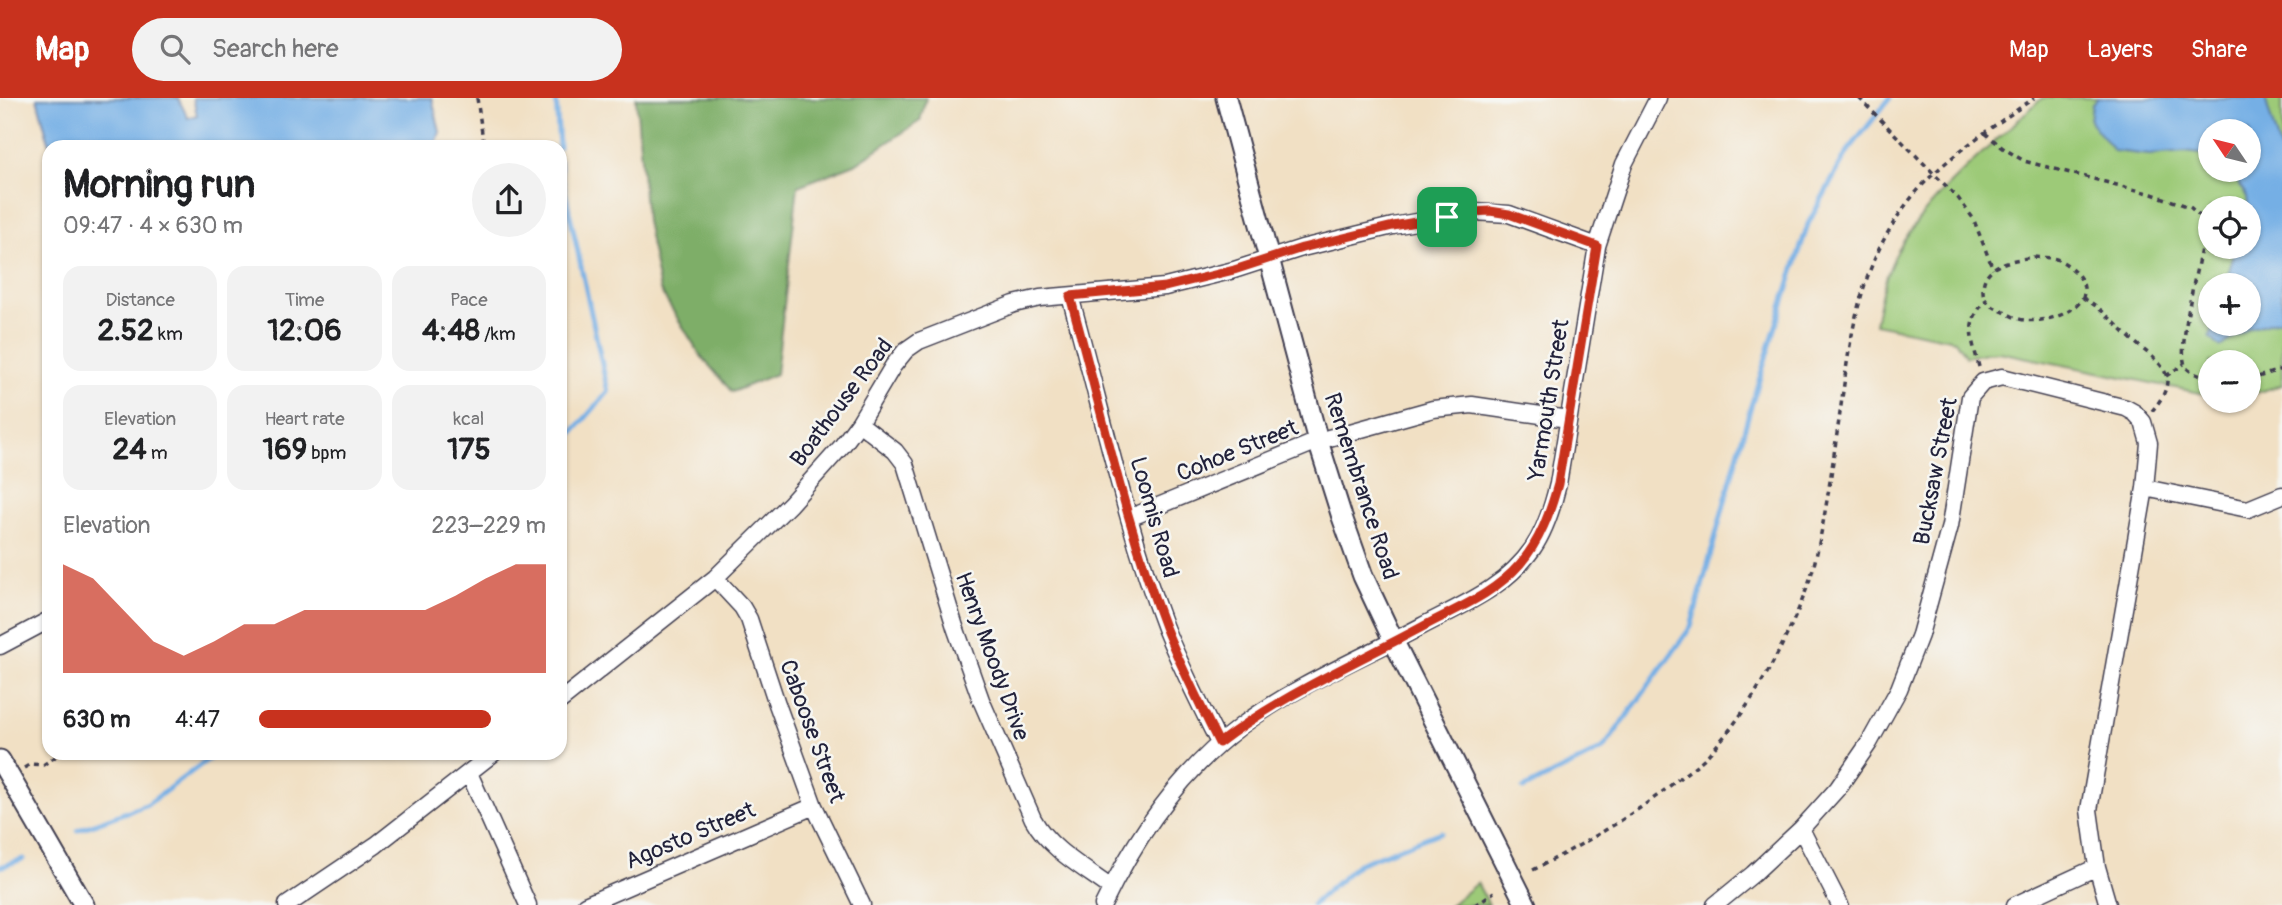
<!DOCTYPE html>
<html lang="en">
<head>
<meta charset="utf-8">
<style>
  :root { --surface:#fff; --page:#f2f2f2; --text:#202124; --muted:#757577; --accent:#c8321e }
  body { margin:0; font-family:Pangolin,sans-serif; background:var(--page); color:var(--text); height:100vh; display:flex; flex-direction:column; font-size:26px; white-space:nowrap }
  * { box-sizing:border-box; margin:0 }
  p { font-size:23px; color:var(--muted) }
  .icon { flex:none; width:38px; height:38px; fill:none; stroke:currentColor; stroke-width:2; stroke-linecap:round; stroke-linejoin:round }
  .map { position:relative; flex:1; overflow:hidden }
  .details { position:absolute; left:42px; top:42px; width:525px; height:620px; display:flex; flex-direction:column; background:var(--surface); border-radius:21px; box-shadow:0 2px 5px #0004 }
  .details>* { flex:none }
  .needle { width:46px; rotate:305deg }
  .buttons { position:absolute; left:2198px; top:21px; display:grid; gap:14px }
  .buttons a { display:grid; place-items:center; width:63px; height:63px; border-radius:50%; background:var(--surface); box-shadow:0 2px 5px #0004; font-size:35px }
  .pin { position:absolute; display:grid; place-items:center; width:60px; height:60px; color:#fff; margin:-30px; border-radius:14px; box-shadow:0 4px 10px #0006 }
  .round { display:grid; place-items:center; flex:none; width:74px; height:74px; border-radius:37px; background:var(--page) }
  .headline { display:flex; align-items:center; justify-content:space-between; height:119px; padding:0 21px }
  h1 { font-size:38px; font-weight:700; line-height:52px }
  .stats { display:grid; grid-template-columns:repeat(3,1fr); gap:10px; height:119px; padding:7px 21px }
  .stats div { display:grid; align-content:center; border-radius:18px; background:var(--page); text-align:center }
  .stats b { font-size:30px; font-weight:700 }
  .stats small { font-size:19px; font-weight:400 }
  .stats p { font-size:19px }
  .chart { height:196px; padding:14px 21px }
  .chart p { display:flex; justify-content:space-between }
  .chart svg { width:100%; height:126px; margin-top:7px; fill:var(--accent); opacity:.7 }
  ul { padding:0 21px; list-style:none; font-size:23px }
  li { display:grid; grid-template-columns:112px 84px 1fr; align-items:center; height:52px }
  li i { height:18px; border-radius:9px; background:var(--accent) }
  header { display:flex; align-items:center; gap:42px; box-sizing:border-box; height:98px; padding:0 35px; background:var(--accent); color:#fff }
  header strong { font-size:33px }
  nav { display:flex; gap:38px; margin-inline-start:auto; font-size:24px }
  .search { width:490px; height:63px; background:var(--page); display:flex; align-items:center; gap:18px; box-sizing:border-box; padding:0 24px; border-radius:38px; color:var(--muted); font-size:26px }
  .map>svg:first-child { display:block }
  .green { fill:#9dca78; stroke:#60765a; stroke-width:2; fill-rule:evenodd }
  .forest { fill:#7eae68; stroke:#506852; stroke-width:2 }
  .water { fill:#74afe5; stroke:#4b6890; stroke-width:2 }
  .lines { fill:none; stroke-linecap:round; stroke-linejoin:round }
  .stream { stroke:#74afe5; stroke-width:5 }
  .minor-casing { stroke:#413e50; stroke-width:19 }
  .tertiary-casing { stroke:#413e50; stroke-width:23 }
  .path { stroke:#413e50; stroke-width:3.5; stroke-dasharray:5 5; stroke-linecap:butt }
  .minor { stroke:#fff; stroke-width:16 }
  .tertiary { stroke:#fff; stroke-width:19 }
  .route-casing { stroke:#fff; stroke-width:14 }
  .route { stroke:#c8321e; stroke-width:9 }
  .labels { text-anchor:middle; stroke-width:5; stroke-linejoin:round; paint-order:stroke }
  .street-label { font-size:23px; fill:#22223b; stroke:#f6f6f2 }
</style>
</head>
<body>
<header>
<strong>Map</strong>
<div class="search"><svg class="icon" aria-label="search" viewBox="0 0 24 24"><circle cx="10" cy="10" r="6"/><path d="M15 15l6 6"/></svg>Search here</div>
<nav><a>Map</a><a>Layers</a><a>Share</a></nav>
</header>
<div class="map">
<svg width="2282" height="807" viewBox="0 0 2282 807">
  <rect width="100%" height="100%" fill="#f6f6f2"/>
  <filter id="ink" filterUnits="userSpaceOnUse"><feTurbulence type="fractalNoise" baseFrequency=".0143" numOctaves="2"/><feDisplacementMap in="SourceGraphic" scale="14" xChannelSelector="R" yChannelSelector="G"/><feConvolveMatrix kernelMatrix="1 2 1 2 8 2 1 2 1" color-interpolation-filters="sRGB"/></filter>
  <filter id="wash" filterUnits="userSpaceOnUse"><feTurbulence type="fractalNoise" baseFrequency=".00686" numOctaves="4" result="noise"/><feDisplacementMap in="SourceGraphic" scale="28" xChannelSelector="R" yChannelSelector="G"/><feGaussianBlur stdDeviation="1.57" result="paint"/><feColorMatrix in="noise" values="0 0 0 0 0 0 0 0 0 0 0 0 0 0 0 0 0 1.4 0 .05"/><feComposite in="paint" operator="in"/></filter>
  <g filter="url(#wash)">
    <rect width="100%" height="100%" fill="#f1e0c4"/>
    <path class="green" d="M2042 0H2282V287L2249 297V264H2210V297L1999 254 1986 255 1966 259 1955 242 1875 226C1880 199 1886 172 1900 149 1933 93 1995 45 2042 0ZM2210 33H2249V72H2210ZM2210 110H2249V149H2210ZM2210 187H2249V226H2210Z
      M1477 785 1489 807H1450Z"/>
    <path class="forest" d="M636 0H926L920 23 855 66 798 88 776 276 732 294 701 258 660 192 646 123Z"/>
    <path class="water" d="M37 0H178L188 20 197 17 193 0H432L440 34 435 49H50Z
      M2098 0H2265L2282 59V221L2248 231 2220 249 2210 239 2215 226H2249V187H2225L2236 149H2249L2250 122 2247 99 2231 72H2249V33H2210V57L2185 54 2149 57 2114 53 2090 23 2092 6Z"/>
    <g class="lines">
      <path class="stream" d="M556 0 559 49
        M560 64 561 75 608 294 560 349
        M1523 691 1603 651 1691 529 1750 311 1808 126 1848 53 1890 0
        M78 732 148 706 218 654
        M0 769 23 761
        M1312 807 1358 766 1441 734"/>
    </g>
  </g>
  <g filter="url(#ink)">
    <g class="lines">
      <g class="minor-casing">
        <path id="minor" d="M1070 198C1101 308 1124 422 1165 530 1181 569 1200 607 1219 645
          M859 325 895 353 905 366 955 529 981 602 1033 721C1050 752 1083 769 1111 790
          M2145 390 2248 411 2282 397
          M1129 420 1318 343 1433 311 1472 307 1568 321
          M715 480 742 509 749 521 777 606 814 708 862 807
          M0 548 49 522
          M560 603 715 480 790 406 842 348 859 325 893 268 906 252 919 243 1014 206 1040 200 1165 189 1234 172 1302 150 1393 128 1473 114 1509 116 1597 148
          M469 675 528 807
          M1801 731 1840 807
          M287 807 376 747 495 654
          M585 807 814 708
          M1103 807C1136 738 1179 675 1241 628 1296 587 1362 560 1422 528 1464 506 1505 490 1533 450 1546 431 1553 407 1558 386L1597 148 1624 66 1658 0
          M1715 807 1753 776 1801 731 1838 690 1869 645 1899 591 1920 537 1950 428 1970 299 1983 284 2002 279 2126 310 2135 315 2143 324 2149 345 2145 390 2089 712 2097 769 2108 807
          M2015 807 2097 769"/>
      </g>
      <g class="tertiary-casing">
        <path id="tertiary" d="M1226 0 1318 343 1342 419 1363 478 1394 544 1526 807
          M0 662 84 807"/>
      </g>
      <path class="path" d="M477 0 484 49
        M1859 0 1958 100 1973 120 1993 171
        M1985 35 2003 50 2024 63 2152 96 2190 109 2202 120 2205 130C2202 153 2175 253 2186 269 2190 275 2203 279 2210 280
        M2034 159C2041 160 2049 159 2056 161 2070 166 2091 184 2082 201 2073 217 2041 225 2024 222 2017 221 2010 217 2004 214 1995 210 1983 205 1983 193 1982 165 2013 162 2034 159Z
        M2083 200C2101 209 2114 225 2129 239 2155 264 2186 273 2152 313
        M1979 269C1972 240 1964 228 1985 203
        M2166 278 2184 266
        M2249 282 2282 271
        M24 670 31 666 43 667 63 654
        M1533 772C1583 746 1632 719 1676 683 1686 675 1696 668 1705 660 1737 627 1762 587 1782 547 1795 520 1808 492 1815 463 1826 417 1832 369 1839 322 1850 244 1856 175 1905 108 1938 63 1989 32 2034 0
        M1475 807 1494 794"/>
      <use href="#minor" class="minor"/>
      <use href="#tertiary" class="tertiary"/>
    </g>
  </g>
  <g class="lines" filter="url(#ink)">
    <g class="route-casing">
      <path id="route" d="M1490 113 1509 116 1597 148 1558 386C1550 415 1540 443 1520 466 1493 497 1457 510 1422 529 1353 566 1282 597 1219 645 1200 607 1181 569 1165 529 1124 422 1101 308 1070 198L1165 189 1234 172 1302 150 1393 128 1473 114Z"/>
    </g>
    <use href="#route" class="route"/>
  </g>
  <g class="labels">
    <g class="street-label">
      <text transform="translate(1548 302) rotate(-81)" y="8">Yarmouth Street</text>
      <text transform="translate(841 304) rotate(-53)" y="8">Boathouse Road</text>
      <text transform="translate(1237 352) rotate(-22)" y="8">Cohoe Street</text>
      <text transform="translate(1935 373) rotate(-79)" y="8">Bucksaw Street</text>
      <text transform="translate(1362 388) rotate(72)" y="8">Remembrance Road</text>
      <text transform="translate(1155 419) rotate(74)" y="8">Loomis Road</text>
      <text transform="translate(993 558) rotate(70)" y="8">Henry Moody Drive</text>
      <text transform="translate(813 633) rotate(70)" y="8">Caboose Street</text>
      <text transform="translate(690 737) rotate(-23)" y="8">Agosto Street</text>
    </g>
  </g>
</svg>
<div class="buttons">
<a><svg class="needle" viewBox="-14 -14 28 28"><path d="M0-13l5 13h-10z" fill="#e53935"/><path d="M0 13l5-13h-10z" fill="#757577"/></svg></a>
<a><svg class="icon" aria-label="locate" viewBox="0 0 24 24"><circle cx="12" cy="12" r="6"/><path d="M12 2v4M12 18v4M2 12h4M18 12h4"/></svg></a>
<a>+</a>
<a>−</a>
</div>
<div class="pin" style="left:1447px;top:119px;background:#1e9e55"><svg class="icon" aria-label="arrive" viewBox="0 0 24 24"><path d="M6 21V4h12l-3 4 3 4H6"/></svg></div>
<section class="details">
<div class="headline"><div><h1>Morning run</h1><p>09:47 · 4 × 630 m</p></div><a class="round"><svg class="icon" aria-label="share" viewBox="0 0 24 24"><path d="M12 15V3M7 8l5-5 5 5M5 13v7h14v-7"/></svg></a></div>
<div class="stats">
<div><p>Distance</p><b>2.52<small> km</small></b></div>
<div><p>Time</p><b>12:06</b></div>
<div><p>Pace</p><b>4:48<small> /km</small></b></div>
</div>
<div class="stats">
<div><p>Elevation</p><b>24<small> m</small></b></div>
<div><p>Heart rate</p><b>169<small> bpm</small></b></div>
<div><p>kcal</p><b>175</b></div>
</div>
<div class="chart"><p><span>Elevation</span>223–229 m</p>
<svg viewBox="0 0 160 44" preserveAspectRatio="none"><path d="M0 44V6L10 11L20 22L30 33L40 38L50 33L60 27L70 27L80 22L90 22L100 22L110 22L120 22L130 17L140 11L150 6L160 6V44z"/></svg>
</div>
<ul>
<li><b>630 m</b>4:47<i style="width:81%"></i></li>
</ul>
</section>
</div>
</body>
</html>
